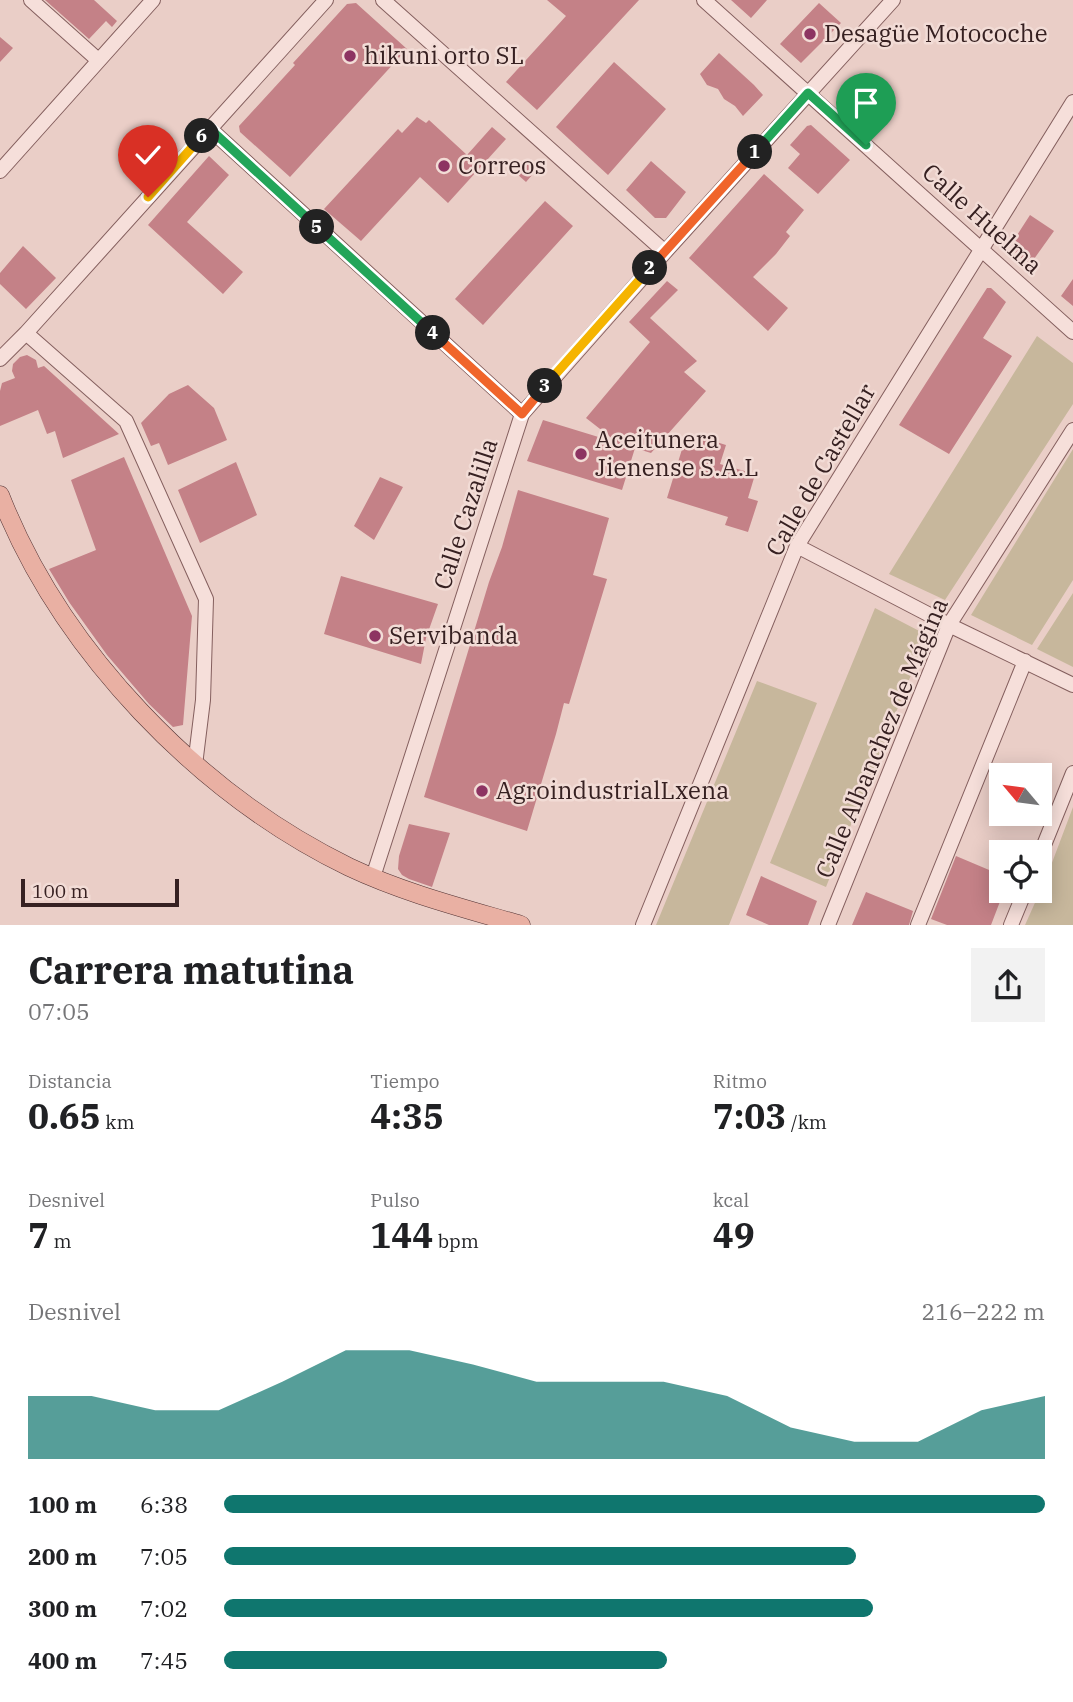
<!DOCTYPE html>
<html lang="es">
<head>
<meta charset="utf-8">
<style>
  :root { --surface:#fff; --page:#f2f2f2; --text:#202124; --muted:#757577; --accent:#0f766e }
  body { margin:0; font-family:"IBM Plex Serif",serif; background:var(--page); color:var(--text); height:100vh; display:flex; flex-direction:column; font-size:26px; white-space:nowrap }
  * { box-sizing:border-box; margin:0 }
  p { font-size:23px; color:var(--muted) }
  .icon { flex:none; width:38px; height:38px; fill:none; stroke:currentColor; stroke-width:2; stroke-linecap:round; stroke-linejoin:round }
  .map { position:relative; height:925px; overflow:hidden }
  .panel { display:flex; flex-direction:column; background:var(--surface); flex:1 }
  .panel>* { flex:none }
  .needle { width:46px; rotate:299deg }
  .tools { position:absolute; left:989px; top:763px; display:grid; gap:14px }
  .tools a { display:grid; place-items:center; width:63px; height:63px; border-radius:0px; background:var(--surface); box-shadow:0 4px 18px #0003; font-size:35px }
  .scale { position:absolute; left:21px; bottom:18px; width:158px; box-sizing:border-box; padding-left:7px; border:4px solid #362021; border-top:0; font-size:19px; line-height:24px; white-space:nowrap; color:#362021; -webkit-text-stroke:5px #f2dcd6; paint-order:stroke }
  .pin { position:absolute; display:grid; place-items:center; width:60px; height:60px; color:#fff; margin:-72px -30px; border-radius:50% 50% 50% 0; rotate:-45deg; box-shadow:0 0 7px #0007 }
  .pin .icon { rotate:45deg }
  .km { position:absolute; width:35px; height:35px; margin:-18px; border-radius:50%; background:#222; color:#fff; font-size:19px; line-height:35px; text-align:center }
  .round { display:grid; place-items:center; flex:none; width:74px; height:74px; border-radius:0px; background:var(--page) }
  .summary { display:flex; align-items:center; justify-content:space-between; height:119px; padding:0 28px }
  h1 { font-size:38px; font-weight:700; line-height:52px }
  .figures { display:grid; grid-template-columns:repeat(3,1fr); gap:10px; height:119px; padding:7px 28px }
  .figures div { display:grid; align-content:center }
  .figures b { font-size:35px; font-weight:700 }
  .figures small { font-size:19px; font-weight:400 }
  .figures p { font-size:19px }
  .chart { height:196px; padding:14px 28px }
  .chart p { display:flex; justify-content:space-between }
  .chart svg { width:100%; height:126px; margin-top:7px; fill:var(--accent); opacity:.7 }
  ul { padding:0 28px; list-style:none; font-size:23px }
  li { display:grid; grid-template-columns:112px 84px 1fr; align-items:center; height:52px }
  li i { height:18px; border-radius:9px; background:var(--accent) }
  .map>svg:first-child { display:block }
  .green { fill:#c7b79c }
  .building { fill:#c48187 }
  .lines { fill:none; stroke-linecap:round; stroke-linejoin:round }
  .minor-casing { stroke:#845f5e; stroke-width:16 }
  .major-casing { stroke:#523233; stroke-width:19 }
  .minor { stroke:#f6dfda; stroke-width:14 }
  .major { stroke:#e9b0a3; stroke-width:18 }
  .split-1-casing { stroke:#fff; stroke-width:14 }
  .split-2-casing { stroke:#fff; stroke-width:14 }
  .split-3-casing { stroke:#fff; stroke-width:14 }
  .split-4-casing { stroke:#fff; stroke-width:14 }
  .split-5-casing { stroke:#fff; stroke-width:14 }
  .split-6-casing { stroke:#fff; stroke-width:14 }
  .split-7-casing { stroke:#fff; stroke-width:14 }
  .split-1 { stroke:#22a559; stroke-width:9 }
  .split-2 { stroke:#f0652b; stroke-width:9 }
  .split-3 { stroke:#f5b400; stroke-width:9 }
  .split-4 { stroke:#f0652b; stroke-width:9 }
  .split-5 { stroke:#22a559; stroke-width:9 }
  .split-6 { stroke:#22a559; stroke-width:9 }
  .split-7 { stroke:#f5b400; stroke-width:9 }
  .poi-dot { fill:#8d3462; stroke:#f2dcd6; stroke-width:2.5 }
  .labels { text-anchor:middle; stroke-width:5; stroke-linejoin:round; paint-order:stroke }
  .poi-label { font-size:24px; fill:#362021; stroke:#f2dcd6; text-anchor:start }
  .street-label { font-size:24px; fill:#362021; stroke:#f2dcd6 }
</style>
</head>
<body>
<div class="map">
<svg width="1073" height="925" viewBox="0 0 1073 925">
  <rect width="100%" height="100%" fill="#eacec7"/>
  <path class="green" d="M1037 336 1073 363V404L945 600 889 574Z
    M1073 449V580L1032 645 971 615Z
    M1073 593V667L1037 649Z
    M875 608 927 635 826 887 770 863Z
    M757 681 817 703 729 925H656Z
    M1073 807V925H1025L1047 876Z"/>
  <path class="building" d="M45 0H94L117 21 112 27 106 21 89 39Z
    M547 0H639L537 110 506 82 566 16Z
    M731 0H767L751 18Z
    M356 3 407 49 290 177 240 132 239 126 295 65 293 63 347 4Z
    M819 3 841 23 801 63 780 44Z
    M0 37 13 48 0 62Z
    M719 53 754 85 763 95 743 116 735 106 724 99 718 89 707 85 700 74Z
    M614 62 666 109 608 175 556 127Z
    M417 117 426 123 429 120 467 155 492 127 506 139 448 203 420 177 361 241 324 209 398 129 402 133Z
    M811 125 850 160 818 194 788 168 800 154 790 145 807 126Z
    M209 156 229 175 187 222 243 272 223 294 148 225Z
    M530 159 539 167 526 182 517 174Z
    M651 161 686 192 666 218H655L626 190Z
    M764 174 804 210 786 232 790 236 776 254 753 277 788 308 768 331 689 258Z
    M545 201 573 226 483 325 455 299Z
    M1030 215 1054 231 1029 266 1013 250 1012 243Z
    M23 246 56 278 26 309 0 284V273Z
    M1073 279V306L1061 296Z
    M667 281 678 290 650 318 697 361 684 372 706 391 651 453 635 448 622 490 527 461 543 420 618 443 586 418 650 342 629 322Z
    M987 288H991L1006 302 983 338 1012 356 949 454 899 425Z
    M27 355 36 360 38 368 44 366 119 434 63 458 55 431 47 434 38 410 0 426V391L2 383 15 378 12 371 13 364 20 357Z
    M188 385 214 408 227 440 168 465 159 443 151 446 141 423 169 394Z
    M687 433 726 445 720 464 748 472 746 476 754 478 748 498 758 501 748 532 725 525 728 517 667 498Z
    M124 457 192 616 183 725 173 727 149 704 107 655 69 602 49 569 96 550 71 480Z
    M236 462 257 515 200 543 178 490Z
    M380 477 403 487 374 540 354 526Z
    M518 490 609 518 593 575 607 579 569 704 564 703 556 734 527 831 424 797 489 582 502 547Z
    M341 576 438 604 426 638 421 664 324 634Z
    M409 824 450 833 432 887 409 879 402 875 398 869 399 856Z
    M956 856 1001 875V891H1004L991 925H947L931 919Z
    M761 876 817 901 808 925H769L746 915Z
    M866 892 913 911 909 925H852Z"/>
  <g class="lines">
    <g class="minor-casing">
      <path id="minor" d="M31 0 98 60
        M383 0 665 252
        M704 0 1073 332
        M209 128 522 414
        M0 171 153 0
        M26 333 126 421 206 599 203 700 195 765
        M0 359 26 333 326 0
        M797 546 949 625 1073 685
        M1040 855 1073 773
        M373 877 522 414 665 252 893 0
        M643 925 797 546 1073 102
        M828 925 949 625 1073 430
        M918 925 1025 661
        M1011 925 1025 891"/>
    </g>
    <g class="major-casing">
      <path id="major" d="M0 495C61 651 199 794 349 867 404 893 463 908 521 925"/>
    </g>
    <use href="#minor" class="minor"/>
    <use href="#major" class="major"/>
  </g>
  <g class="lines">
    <g class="split-1-casing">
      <path id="split-1" d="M755 152 808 93 866 145"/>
    </g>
    <g class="split-2-casing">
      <path id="split-2" d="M650 268 755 152"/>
    </g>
    <g class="split-3-casing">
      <path id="split-3" d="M545 386 650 268"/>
    </g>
    <g class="split-4-casing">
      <path id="split-4" d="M433 333 522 414 545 386"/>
    </g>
    <g class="split-5-casing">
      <path id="split-5" d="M317 227 433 333"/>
    </g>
    <g class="split-6-casing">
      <path id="split-6" d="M202 136 209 128 317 227"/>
    </g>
    <g class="split-7-casing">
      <path id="split-7" d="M148 197 202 136"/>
    </g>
    <use href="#split-1" class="split-1"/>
    <use href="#split-2" class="split-2"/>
    <use href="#split-3" class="split-3"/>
    <use href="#split-4" class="split-4"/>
    <use href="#split-5" class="split-5"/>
    <use href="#split-6" class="split-6"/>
    <use href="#split-7" class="split-7"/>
  </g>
  <g class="poi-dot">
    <circle cx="810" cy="34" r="7"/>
    <circle cx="350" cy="56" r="7"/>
    <circle cx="444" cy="166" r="7"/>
    <circle cx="581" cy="454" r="7"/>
    <circle cx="375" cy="636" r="7"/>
    <circle cx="482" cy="791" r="7"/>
  </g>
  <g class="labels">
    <g class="poi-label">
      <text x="824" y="42">Desagüe Motocoche</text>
      <text x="364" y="64">hikuni orto SL</text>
      <text x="458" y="174">Correos</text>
      <text x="595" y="448">Aceitunera<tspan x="595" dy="28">Jienense S.A.L</tspan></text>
      <text x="389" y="644">Servibanda</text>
      <text x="496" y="799">AgroindustrialLxena</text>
    </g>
    <g class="street-label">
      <text transform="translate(982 219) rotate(42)" y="8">Calle Huelma</text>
      <text transform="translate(821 470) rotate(-60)" y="8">Calle de Castellar</text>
      <text transform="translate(466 514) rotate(-72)" y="8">Calle Cazalilla</text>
      <text transform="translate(882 738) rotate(-67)" y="8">Calle Albanchez de Mágina</text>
    </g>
  </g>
</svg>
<div class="tools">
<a><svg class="needle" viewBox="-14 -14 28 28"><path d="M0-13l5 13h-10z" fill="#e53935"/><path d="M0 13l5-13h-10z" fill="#757577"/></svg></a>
<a><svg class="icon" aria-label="locate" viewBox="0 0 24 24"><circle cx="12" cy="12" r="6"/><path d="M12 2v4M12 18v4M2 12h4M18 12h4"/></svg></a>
</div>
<div class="scale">100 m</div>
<div class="pin" style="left:866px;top:145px;background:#1e9e55"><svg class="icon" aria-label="arrive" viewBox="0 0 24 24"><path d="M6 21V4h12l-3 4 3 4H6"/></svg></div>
<div class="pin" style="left:148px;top:197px;background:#d93025"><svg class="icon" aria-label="check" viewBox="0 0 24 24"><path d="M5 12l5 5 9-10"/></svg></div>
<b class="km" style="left:755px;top:152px">1</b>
<b class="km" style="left:650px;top:268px">2</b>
<b class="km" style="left:545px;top:386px">3</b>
<b class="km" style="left:433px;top:333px">4</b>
<b class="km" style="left:317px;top:227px">5</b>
<b class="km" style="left:202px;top:136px">6</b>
</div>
<section class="panel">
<div class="summary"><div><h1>Carrera matutina</h1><p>07:05</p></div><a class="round"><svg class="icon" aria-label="share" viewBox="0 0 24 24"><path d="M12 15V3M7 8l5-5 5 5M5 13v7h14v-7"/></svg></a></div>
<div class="figures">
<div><p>Distancia</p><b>0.65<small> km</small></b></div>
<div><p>Tiempo</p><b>4:35</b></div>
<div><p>Ritmo</p><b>7:03<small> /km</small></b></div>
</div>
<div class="figures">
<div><p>Desnivel</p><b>7<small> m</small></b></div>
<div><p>Pulso</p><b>144<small> bpm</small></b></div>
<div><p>kcal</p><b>49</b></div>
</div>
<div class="chart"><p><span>Desnivel</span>216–222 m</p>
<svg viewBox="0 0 160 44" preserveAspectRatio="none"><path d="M0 44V22L10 22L20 27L30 27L40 17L50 6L60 6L70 11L80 17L90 17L100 17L110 22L120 33L130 38L140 38L150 27L160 22V44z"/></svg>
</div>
<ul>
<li><b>100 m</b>6:38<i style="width:100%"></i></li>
<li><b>200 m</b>7:05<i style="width:77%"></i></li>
<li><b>300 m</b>7:02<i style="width:79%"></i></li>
<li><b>400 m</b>7:45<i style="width:54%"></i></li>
</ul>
</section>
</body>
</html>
